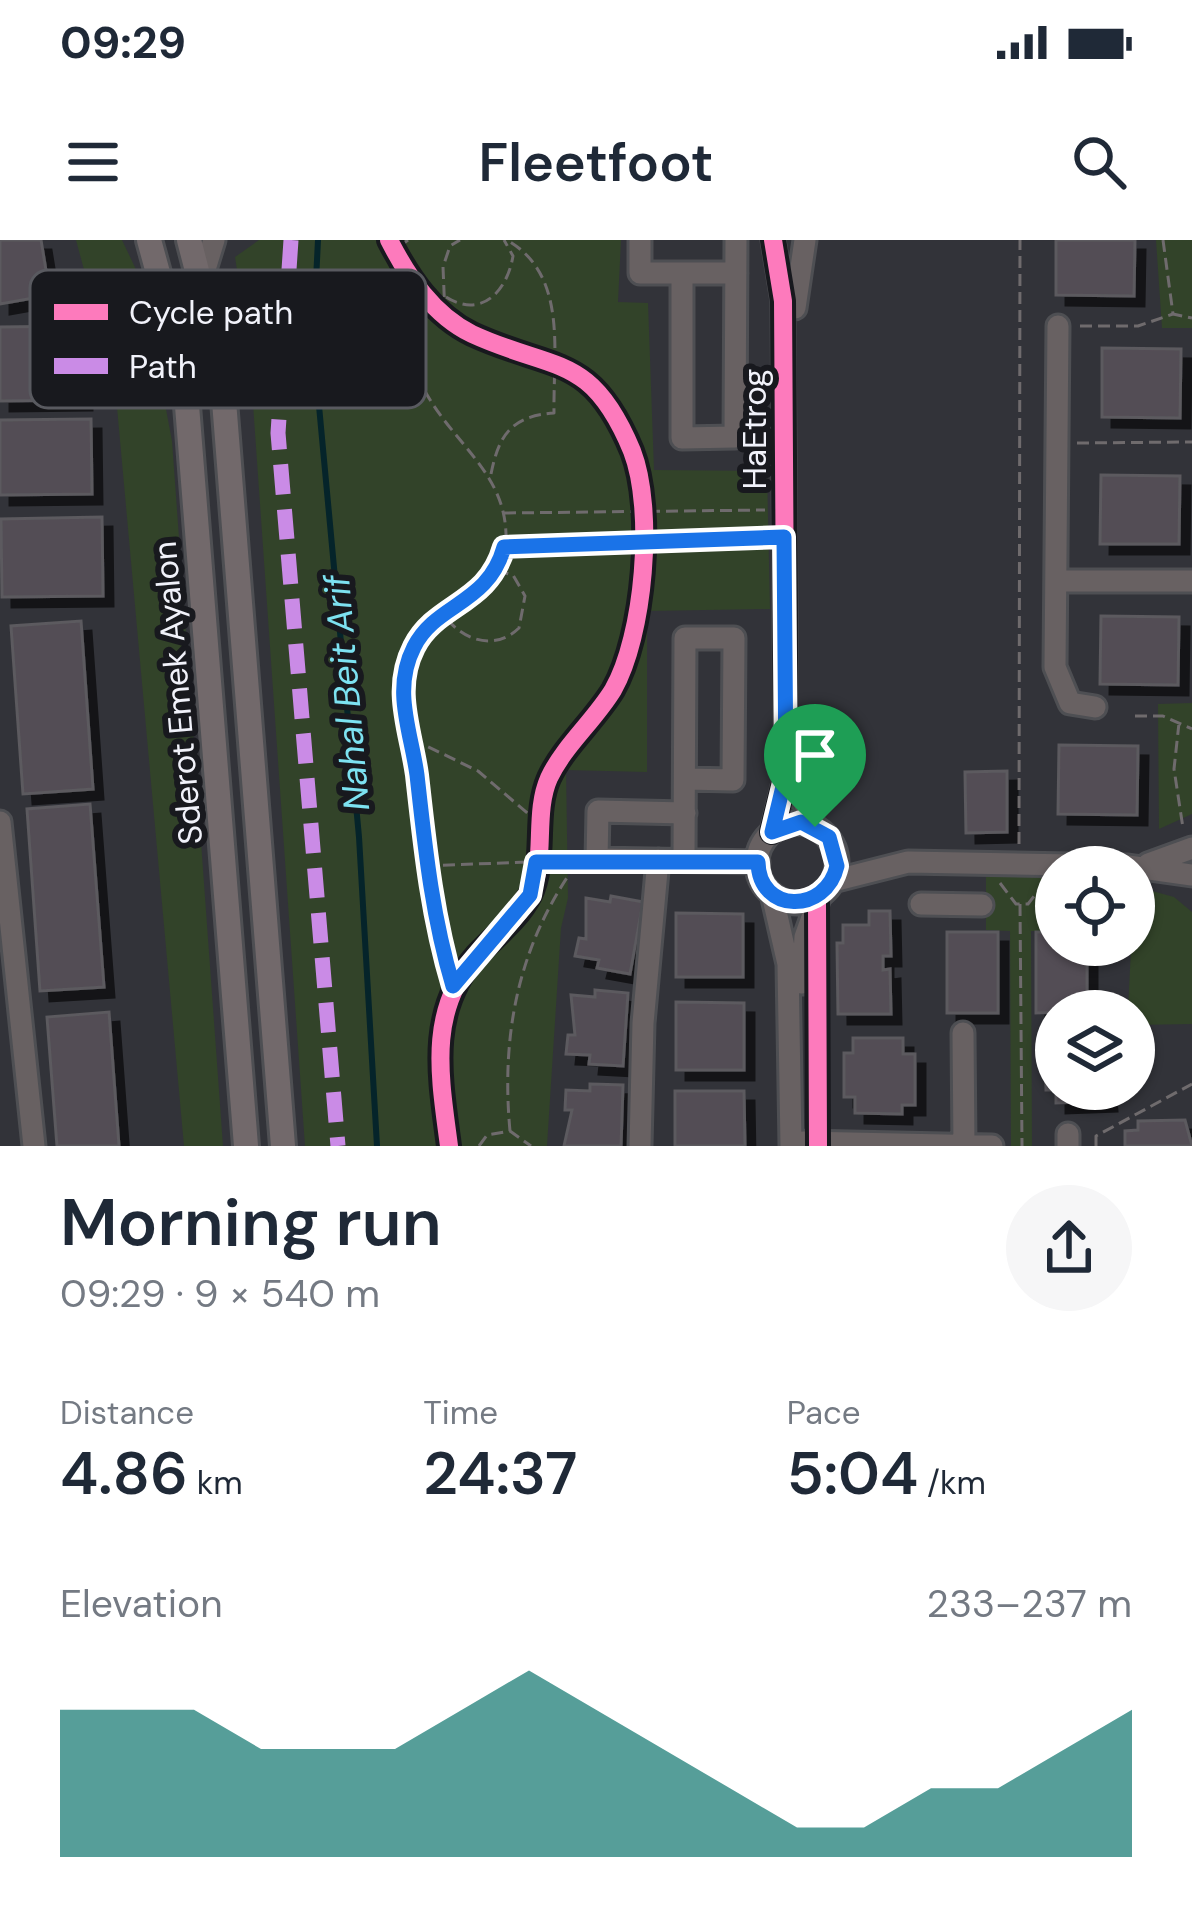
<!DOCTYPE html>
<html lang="en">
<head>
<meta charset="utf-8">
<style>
  :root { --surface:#fff; --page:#f6f6f7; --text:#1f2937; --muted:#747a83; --accent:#0f766e }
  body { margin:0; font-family:"DM Sans",sans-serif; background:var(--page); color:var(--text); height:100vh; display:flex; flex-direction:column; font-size:45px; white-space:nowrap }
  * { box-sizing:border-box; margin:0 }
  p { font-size:39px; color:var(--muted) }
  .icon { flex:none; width:66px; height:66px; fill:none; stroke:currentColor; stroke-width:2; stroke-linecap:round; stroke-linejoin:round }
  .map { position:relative; height:906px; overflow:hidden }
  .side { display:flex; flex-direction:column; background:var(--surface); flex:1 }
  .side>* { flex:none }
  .tools { position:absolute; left:1035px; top:606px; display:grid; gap:24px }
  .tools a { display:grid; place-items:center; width:120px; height:120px; border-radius:50%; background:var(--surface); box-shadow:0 3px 9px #0004; font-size:60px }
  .pin { position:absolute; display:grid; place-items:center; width:102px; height:102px; color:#fff; margin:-123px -51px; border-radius:50% 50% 50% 0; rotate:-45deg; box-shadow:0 0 12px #0007 }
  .pin .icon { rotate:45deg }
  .round { display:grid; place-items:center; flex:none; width:126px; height:126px; border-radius:63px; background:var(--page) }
  .head { display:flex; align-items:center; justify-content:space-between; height:204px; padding:0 60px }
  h1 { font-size:66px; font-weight:600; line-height:90px }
  .figures { display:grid; grid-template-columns:repeat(3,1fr); gap:18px; height:204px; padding:12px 60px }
  .figures div { display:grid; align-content:center }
  .figures b { font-size:60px; font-weight:600 }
  .figures small { font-size:33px; font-weight:400 }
  .figures p { font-size:33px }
  .chart { height:336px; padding:24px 60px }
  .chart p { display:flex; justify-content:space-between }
  .chart svg { width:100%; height:216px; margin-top:12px; fill:var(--accent); opacity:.7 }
  .status { display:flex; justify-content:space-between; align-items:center; height:84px; padding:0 60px; background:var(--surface); direction:ltr }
  .status svg { height:33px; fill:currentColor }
  header { display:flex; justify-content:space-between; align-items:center; height:156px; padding:0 60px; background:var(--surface); font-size:54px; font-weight:600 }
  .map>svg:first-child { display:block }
  .green { fill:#324329 }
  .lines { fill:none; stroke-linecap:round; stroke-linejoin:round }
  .stream { stroke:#05242a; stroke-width:6 }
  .building { fill:#534d55; stroke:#5b5a5e; stroke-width:3; filter:url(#shadow) }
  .minor-casing { stroke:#4e4f53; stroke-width:27 }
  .major-casing { stroke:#4e4f53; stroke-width:30 }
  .path { stroke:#6f6b6d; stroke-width:3; stroke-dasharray:12 6; stroke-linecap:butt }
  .minor { stroke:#686162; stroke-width:21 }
  .major { stroke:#72696b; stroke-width:24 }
  .quiet { stroke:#ca8be6; stroke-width:15; stroke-dasharray:30 15; stroke-linecap:butt }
  .cycleway-casing { stroke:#18191e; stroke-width:26 }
  .cycleway { stroke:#fd7abc; stroke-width:18 }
  .route-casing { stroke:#fff; stroke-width:24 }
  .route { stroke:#1a73e8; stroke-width:15 }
  .labels { text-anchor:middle; stroke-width:12; stroke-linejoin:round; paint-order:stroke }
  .street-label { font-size:33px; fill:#f1f2fa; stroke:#18191e }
  .water-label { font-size:36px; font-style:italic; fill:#7de2f1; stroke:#18191e }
  .key { fill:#18191e; stroke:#595a60; stroke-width:3 }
  .key-label { font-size:33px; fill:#f1f2fa }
</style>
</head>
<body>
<div class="status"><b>09:29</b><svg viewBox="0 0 49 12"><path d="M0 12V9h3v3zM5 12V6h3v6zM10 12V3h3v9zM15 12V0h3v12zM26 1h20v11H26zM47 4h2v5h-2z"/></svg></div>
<header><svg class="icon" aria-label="menu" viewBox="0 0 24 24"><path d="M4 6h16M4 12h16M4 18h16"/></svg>Fleetfoot<svg class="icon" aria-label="search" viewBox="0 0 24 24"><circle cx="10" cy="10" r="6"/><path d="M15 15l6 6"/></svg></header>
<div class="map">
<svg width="1192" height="906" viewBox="0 0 1192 906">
  <defs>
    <filter id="shadow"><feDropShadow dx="10" dy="10" stdDeviation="0" flood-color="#0009"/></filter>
  </defs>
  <rect width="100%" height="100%" fill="#323339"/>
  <path class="green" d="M76 0H122L142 42 172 201 223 906H184L115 145Z
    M259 0H621L618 62 648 63 654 230 767 231 770 369 647 371V532L566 530 568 658 561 688 547 906H305L249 107 235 17Z
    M1156 0H1192V88H1162Z
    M1192 463V574L1159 589 1158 464Z
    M986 637H1051V691H1031L1032 906H1011L1010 691 986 690Z
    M1134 646 1174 657 1192 672V784L1134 785V771H1128Z"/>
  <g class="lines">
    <path class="stream" d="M318 0 313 101 359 597 377 906"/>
  </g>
  <path class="building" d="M0 0H41L50 55 0 64Z
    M1056 0H1135L1134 56 1056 55Z
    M81 86 82 160 0 161V87Z
    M1102 108 1181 109 1180 178 1102 177Z
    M91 179 92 254 0 255V180Z
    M1101 235 1180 236 1179 304H1100Z
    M102 277 103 356 2 357 1 279Z
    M1101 376 1179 377 1178 445 1100 444Z
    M81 381 93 549 23 554 11 386Z
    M1059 505 1138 506 1137 575 1058 574Z
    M1007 531V592L966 593 965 532Z
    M90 564 104 747 40 751 27 569Z
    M611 656 643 662 630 734 597 728 599 720 575 716 579 698 586 699V658L610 662Z
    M869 671H890L891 716H883V730L890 729 891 774H838L837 703H843V685H869Z
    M676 673 743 674V737H676Z
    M947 692H998V773H947Z
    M1036 692H1056V705H1087V771L1036 773Z
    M595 750 628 753 623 826 589 824 590 815 566 814 568 795H575L571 755 595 757Z
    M676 762 744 763V830H676Z
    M109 772 119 906H57L47 777Z
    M853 798H903V814H915V865H902V874L855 873V857H844V813H853Z
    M1045 803H1056V849H1111H1106L1107 861 1056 863V850H1046Z
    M590 844 623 845 621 906H564L572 870H565L566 850 590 851Z
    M675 851H744L745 906H675Z
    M1185 880 1192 906H1125V891L1138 890V881Z"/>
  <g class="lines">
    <g class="minor-casing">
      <path id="minor" d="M640 0V33H736
        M682 33V198L735 197 736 0
        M202 39 214 0
        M795 68 805 0
        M1058 86 1055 427 1070 463 1095 467
        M1056 341H1192
        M798 513 801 556 815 587
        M685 573 598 571 597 619 758 622
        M0 582 34 906
        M757 623a40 40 0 1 1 80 0a40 40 0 1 1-80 0Z
        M772 592 786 534 783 61 773 0
        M684 620 685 398H734L733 540 685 539
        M1148 624 1192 608
        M833 641 908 622 1128 626 1192 635
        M772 654 788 724 791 906
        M921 664 982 665
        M802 743 805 697 820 655
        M963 793 964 906
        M803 902 992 906
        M640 906 643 783 658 620
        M1068 906V894"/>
    </g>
    <g class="major-casing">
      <path id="major" d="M149 0 184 128 246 906
        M189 0 221 123 283 906"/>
    </g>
    <path class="path" d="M408 0 395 10C393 66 403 119 434 166 464 211 507 240 506 299 504 358 438 363 415 406 393 447 409 488 416 530 419 551 418 573 420 594 427 646 438 696 453 746
      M1163 0 1173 74 1192 78
      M446 57C481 79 507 52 513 16L504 0
      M445 75 443 27 450 6 460 0
      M1080 86H1138L1173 74
      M1077 203 1192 202
      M491 234C499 194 512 176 554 173 553 111 568 35 507 0
      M504 273 765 270
      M506 307 760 298
      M447 379C466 402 496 410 519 388L525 356 513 335 498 331
      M1135 476H1163L1192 489
      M1179 483 1174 529 1183 588
      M412 499 478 531 539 583
      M1019 604 1020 0
      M425 626 577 620
      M1000 643 1016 664H1028L1042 646
      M1020 664 1022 906
      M510 891C501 795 518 706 575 626
      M479 906 487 895 510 891 531 906
      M1096 906V896L1192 844"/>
    <use href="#minor" class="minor"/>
    <use href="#major" class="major"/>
    <path class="quiet" d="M291 0 278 193 338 906"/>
    <g class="cycleway-casing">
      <path id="cycleway" d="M389 0C408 37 433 75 472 94 554 132 591 112 632 211 655 270 644 396 613 450 594 481 564 506 549 538 533 574 547 620 530 655 518 679 494 697 476 716 427 772 440 837 449 906
        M772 592 786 534 783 61 773 0
        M817 663 818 906"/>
    </g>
    <use href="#cycleway" class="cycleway"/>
  </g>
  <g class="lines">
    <g class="route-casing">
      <path id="route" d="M784 297 786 534 772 592 801 582 829 597 837 626C826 674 759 674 758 622H536L530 655 453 746C432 676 425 607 417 535 411 491 392 450 414 407 436 363 488 365 504 307Z"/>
    </g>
    <use href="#route" class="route"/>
  </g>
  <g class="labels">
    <g class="street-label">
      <text transform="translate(754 189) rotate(-90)" y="12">HaEtrog</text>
      <text transform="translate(177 453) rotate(-95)" y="12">Sderot Emek Ayalon</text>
    </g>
    <g class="water-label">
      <text transform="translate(346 453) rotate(-95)" y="13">Nahal Beit Arif</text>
    </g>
  </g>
  <rect x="30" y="30" width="396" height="138" rx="18" class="key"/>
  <rect x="54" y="64" width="54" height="16" fill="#fd7abc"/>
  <rect x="54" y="118" width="54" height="16" fill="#ca8be6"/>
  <g class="key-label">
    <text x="129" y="84">Cycle path</text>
    <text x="129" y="138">Path</text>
  </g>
</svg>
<div class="tools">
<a><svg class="icon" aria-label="locate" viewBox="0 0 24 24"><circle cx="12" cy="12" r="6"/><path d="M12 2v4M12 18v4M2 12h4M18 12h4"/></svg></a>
<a><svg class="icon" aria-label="layers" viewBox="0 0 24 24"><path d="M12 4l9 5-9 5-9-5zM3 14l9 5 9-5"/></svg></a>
</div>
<div class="pin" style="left:815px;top:587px;background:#1e9e55"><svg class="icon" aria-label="arrive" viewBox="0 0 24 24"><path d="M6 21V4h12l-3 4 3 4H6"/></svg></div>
</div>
<section class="side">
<div class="head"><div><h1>Morning run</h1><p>09:29 · 9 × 540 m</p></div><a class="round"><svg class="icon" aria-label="share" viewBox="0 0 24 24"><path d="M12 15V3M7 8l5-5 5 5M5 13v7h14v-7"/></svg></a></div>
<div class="figures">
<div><p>Distance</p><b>4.86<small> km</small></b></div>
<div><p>Time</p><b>24:37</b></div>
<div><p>Pace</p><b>5:04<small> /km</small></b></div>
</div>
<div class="chart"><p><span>Elevation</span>233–237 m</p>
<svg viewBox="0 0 160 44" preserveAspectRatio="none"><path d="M0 44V14L10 14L20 14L30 22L40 22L50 22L60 14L70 6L80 14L90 22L100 30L110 38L120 38L130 30L140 30L150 22L160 14V44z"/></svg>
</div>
</section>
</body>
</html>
